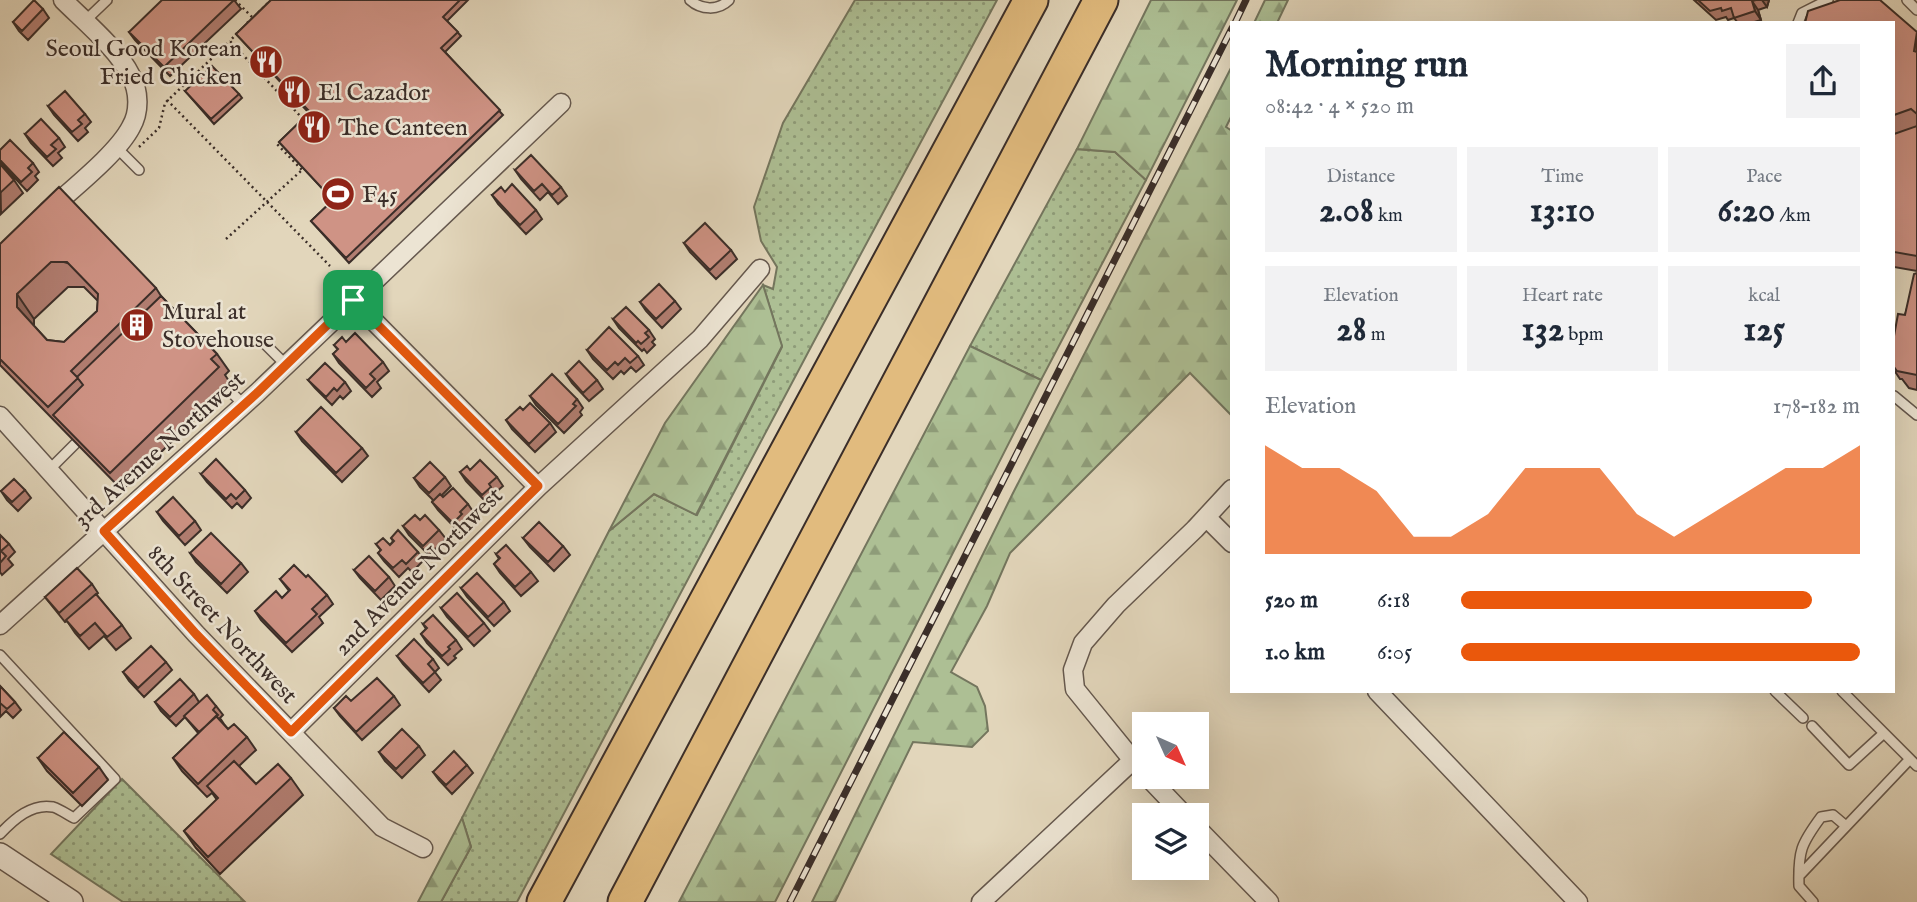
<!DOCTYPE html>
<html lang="en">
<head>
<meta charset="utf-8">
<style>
  :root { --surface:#fff; --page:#f2f2f3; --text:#1f2937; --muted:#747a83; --accent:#ea580c }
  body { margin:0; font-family:"IM FELL English",serif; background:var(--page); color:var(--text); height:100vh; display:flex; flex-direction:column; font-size:26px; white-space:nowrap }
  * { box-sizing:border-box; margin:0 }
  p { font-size:23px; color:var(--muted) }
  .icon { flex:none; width:38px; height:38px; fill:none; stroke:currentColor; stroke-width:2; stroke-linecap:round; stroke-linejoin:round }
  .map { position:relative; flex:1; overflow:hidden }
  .drawer { position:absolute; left:1230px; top:21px; width:665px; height:672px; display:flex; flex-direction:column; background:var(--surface); border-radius:0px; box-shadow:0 7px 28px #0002 }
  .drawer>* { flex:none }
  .needle { width:46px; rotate:135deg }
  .tools { position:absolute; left:1132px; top:712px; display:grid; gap:14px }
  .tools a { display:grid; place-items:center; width:77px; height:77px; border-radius:0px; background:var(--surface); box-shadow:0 7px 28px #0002; font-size:35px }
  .pin { position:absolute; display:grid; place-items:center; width:60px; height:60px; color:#fff; margin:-30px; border-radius:14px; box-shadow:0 4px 10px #0006 }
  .round { display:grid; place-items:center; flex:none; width:74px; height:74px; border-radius:0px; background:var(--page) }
  .headline { display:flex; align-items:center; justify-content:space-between; height:119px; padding:0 35px }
  h1 { font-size:38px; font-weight:700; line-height:52px }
  .figures { display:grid; grid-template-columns:repeat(3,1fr); gap:10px; height:119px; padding:7px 35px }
  .figures div { display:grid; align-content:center; border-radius:0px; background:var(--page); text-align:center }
  .figures b { font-size:35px; font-weight:700 }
  .figures small { font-size:19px; font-weight:400 }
  .figures p { font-size:19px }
  .chart { height:196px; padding:14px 35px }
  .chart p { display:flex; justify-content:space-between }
  .chart svg { width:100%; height:126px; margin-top:7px; fill:var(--accent); opacity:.7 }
  ul { padding:0 35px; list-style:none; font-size:23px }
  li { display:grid; grid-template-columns:112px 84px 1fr; align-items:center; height:52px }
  li i { height:18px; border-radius:9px; background:var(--accent) }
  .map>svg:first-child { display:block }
  .grass { fill:url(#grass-dots); stroke:#74765e; stroke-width:2 }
  .forest { fill:url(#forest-firs); stroke:#74765e; stroke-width:2 }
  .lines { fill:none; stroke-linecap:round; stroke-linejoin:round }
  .service-casing { stroke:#65584e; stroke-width:12 }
  .minor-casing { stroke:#65584e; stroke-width:21 }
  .tertiary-casing { stroke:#65584e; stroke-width:26 }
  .motorway-casing { stroke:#3b2e29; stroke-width:37 }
  .path { stroke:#3b2e29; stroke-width:2.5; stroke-dasharray:2 3.5; stroke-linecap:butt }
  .service { stroke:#ece4d3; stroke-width:9 }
  .minor { stroke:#ece4d3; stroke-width:18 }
  .tertiary { stroke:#ece4d3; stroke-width:23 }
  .motorway { stroke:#e1bb7e; stroke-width:33 }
  .rail-casing { stroke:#3b2e29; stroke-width:7 }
  .rail { stroke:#ece4d3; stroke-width:4.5; stroke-dasharray:13; stroke-linecap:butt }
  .wall { fill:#b27e72; stroke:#3b2e29; stroke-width:2; fill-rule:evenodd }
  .shaded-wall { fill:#91675d; stroke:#3b2e29; stroke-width:2 }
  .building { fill:#cf9385; stroke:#3b2e29; stroke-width:2; fill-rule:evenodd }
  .route-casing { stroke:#fff; stroke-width:14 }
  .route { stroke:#ea580c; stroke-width:9 }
  .labels { text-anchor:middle; stroke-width:5; stroke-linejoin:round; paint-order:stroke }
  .poi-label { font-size:24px; fill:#3b2e29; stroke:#ece4d3; text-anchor:start }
  .street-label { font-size:24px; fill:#3b2e29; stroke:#ece4d3 }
</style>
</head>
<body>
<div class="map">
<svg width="1917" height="902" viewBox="0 0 1917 902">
  <defs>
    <pattern id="grass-dots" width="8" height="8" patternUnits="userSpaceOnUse" patternTransform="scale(1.75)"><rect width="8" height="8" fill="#adbf94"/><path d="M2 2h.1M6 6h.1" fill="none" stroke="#8e9c79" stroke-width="1.8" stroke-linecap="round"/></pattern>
    <pattern id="forest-firs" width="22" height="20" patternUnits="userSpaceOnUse" patternTransform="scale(1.75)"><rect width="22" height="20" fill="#adbf94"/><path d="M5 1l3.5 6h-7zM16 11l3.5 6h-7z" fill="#8e9c79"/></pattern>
  </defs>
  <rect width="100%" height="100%" fill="#e2d6bb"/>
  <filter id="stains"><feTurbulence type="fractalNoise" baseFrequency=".00286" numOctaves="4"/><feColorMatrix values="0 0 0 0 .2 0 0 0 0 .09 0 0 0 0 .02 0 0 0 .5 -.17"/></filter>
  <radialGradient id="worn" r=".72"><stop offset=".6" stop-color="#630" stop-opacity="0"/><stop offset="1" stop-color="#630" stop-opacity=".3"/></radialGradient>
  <path class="grass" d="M855 0H997L812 345 517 902H441L471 847 462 818 609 531 654 494 697 515 782 347 763 285 773 289 777 267 761 241 754 207 783 123Z
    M1077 149 1115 152 1146 180 1041 380 970 346Z
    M122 779 245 902H123L51 854Z"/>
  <path class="forest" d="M1151 0H1237L1146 180 1115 152 1077 149Z
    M1265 0H1288L1277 23H1254Z
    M1232 66V115L1226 127 1232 131V416L1190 373 1010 553 987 606 951 672 977 687 985 706 988 731 972 747 913 742 835 902H812L1012 495Z
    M763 285 782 346 696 515 654 494 609 531 665 423Z
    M970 346 1041 380 775 902H679Z
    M462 818 471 847 441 902H418Z"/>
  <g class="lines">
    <g class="service-casing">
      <path id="service" d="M690 0C701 10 718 11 729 0
        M1907 0 1917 10
        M84 22 107 0
        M1798 23 1802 13 1828 0
        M116 147 139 170
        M265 344 286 365
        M227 388 244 405
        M1894 396 1917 415
        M49 470 76 443
        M0 655 115 779 74 818C68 815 60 809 53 807 32 803 14 819 0 834
        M1775 691 1803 718
        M1842 691 1917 766
        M1812 726 1849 765 1884 733
        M1799 876 1910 759
        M1813 902 1799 886C1798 851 1801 844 1821 817L1833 815 1846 826"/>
    </g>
    <g class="minor-casing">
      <path id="minor" d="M48 211C72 189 117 154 131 127 140 112 139 91 131 76 118 49 84 21 63 0
        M353 300 538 487
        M0 416 196 634 382 827 423 848
        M1206 517 1232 543
        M0 625 257 393 561 103
        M1377 691 1578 902
        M291 732 538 487 700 339 760 269
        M1144 774 1075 689 1073 670 1083 643 1116 605 1195 529 1232 489
        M1148 777 1185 816
        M1197 828 1269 902
        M981 902 1132 761"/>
    </g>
    <g class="tertiary-casing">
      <path id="tertiary" d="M0 855 71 902"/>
    </g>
    <g class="motorway-casing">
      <path id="motorway" d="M544 902 1031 0
        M625 902 1101 0"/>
    </g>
    <path class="path" d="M235 0 253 18 271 0
      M247 23 253 18
      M237 33 230 41 303 119
      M167 100 330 266
      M281 141 277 144 302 170 303 168
      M139 147 159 128 165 103 230 41
      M226 239 302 170"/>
    <use href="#service" class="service"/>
    <use href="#minor" class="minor"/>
    <use href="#tertiary" class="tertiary"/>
    <use href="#motorway" class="motorway"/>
    <g class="rail-casing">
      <path id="rail" d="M1235 23 1246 0
        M790 902 1232 28"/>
    </g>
    <use href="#rail" class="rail"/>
  </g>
  <path class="wall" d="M234 0 241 9 170 76 135 40 129 32Z
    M271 0H468L447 21 461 36 445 52 503 115 349 263 311 221 333 200 279 142 309 113 236 34Z
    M1694 0H1769L1767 7 1758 10 1761 20 1751 23H1738L1734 18 1728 20 1726 17 1716 20Z
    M43 9 49 18 28 40 19 31 13 22Z
    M1894 23 1917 32V271L1894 267Z
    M185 91 239 94 242 98 214 124Z
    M48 106 85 114 91 122 85 128 88 132 78 141 54 115Z
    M25 134 59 138 65 147 58 153 62 158 53 166 31 143Z
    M0 150 33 163 39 172 35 176 38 180 27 191 0 162Z
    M0 164 14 180 23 193 1 214Z
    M515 170 561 187 567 196 558 204 548 192 540 200 521 179Z
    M505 192 536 210 542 219 526 234 498 204 492 195Z
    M684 243 731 250 737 259 716 279 690 252Z
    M0 244 156 288 161 296 217 354 229 371 225 375 231 384 122 490 0 365ZM68 287H84L98 301 97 311 64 342 47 340 34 326V319Z
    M1917 273V390L1909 388 1902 379H1900L1894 370V336L1905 315Z
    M675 301 681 309 662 328 646 311 640 302Z
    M613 319 649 330 655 339 652 342 655 345 647 353 644 349 642 351 619 328Z
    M346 342 383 362 389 371 377 382 381 388 372 397 339 363 333 354 338 350 334 345Z
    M587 350 638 356 644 365 636 372 631 367 624 374 621 371 613 379 593 359Z
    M566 374 597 380 603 389 589 401 572 383Z
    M308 380 345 382 351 391 343 399 340 396 332 405 315 388Z
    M530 396 577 399 583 408 580 412 582 415 564 433 536 405Z
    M523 410 550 423 556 432 535 452 512 429 506 420Z
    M296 432 362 448 368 456 342 482 302 441Z
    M470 470 497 477 503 486 495 493 497 496 488 504 466 481 460 472Z
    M201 474 245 490 251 498 242 508 237 503 232 508 207 482Z
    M445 477 451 486 442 495 443 497 468 504 474 513 467 520 469 523 459 532 438 510 432 502 433 500 420 487 414 478Z
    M25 490 31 498 18 511 7 500 1 491Z
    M157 512 195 521 201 530 185 545 163 521Z
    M403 526 439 530 446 539 429 555 409 535Z
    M0 535 9 544 15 552 8 559 13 565 2 575 0 572Z
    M391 538 418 552 424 560 412 572 408 568 399 577 384 561 378 553 381 550 376 544 390 545 393 541Z
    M523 538 563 546 570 555 554 571 530 547Z
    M190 553 241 563 248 572 227 593 196 562Z
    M496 554 531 572 538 581 521 596 500 573 494 564 499 559Z
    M354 570 389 577 395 586 381 600 360 578Z
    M306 577 327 595 333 604 319 617 323 623 292 652 261 620 255 611 282 598 289 591 280 579Z
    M92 584 98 593 96 595 122 625 131 638 116 650 104 636 89 649 75 633 67 621 65 622 45 597Z
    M461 588 504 602 510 611 494 626 467 597Z
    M441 608 484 623 490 631 474 646 447 617Z
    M423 624 456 640 462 649 454 656 456 658 448 665 427 643 421 634 426 629Z
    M397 656 433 659 439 668 435 672 441 680 429 692 403 664Z
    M166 662 172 670 144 697 129 681 123 672Z
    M0 686 15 702 21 710 13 718 6 711 0 717Z
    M194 694 199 702 216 706 223 715 220 718 224 724 228 729 247 737 256 750 239 766 256 784 291 778 303 795 220 874 196 848 184 831 217 800 212 793 207 797 182 771 173 758 199 734 185 717 176 726 161 711 155 702Z
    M394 696 400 705 362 740 340 716 334 708 351 701Z
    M419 746 425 755 402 778 385 761 379 752Z
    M38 758 99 767 108 780 82 806 47 771Z
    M467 765 473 773 452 794 439 780 433 772Z"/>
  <path class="shaded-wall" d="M1762 0H1769L1767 7Z
    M1752 1 1758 10 1761 20 1755 11Z
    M1917 34V56L1914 51Z
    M17 294 34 319V332L17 307Z"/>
  <path class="building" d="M34 0 43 9 22 31 13 22Z
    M162 0H234L164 67 129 32Z
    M271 0H460L443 17 458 32 441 48 500 110 346 258 311 221 333 200 279 142 310 112 236 34Z
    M1698 0H1756L1752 1 1755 11 1734 18 1731 8 1722 11 1721 8 1710 11Z
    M1840 0H1880L1917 32 1914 51 1917 52V114L1911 109 1894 115V23H1805L1808 11Z
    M212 66 239 94 211 119 185 91Z
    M65 91 85 114 78 120 82 124 72 132 48 106Z
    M41 119 59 138 51 145 56 149 47 157 25 134Z
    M1917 126V256L1894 252V134Z
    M10 140 33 163 28 168 32 172 21 182 0 160V150Z
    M531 155 561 187 552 195 542 184 534 191 515 170Z
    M0 164 14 180 0 193Z
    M512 184 536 210 520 225 492 195 501 187 505 192Z
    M59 187 156 288 71 371 78 378 48 407 0 359V244ZM51 262H67L98 294 97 311 64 342 47 340 17 307V294Z
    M705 223 731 250 710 270 684 243Z
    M1917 273V375L1897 371 1894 367V336L1898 314 1905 315 1914 274Z
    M659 284 675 301 656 319 640 302Z
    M161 296 217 354 211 359 219 367 110 473 53 415 83 385 77 377Z
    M626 307 649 330 645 333 649 337 641 344 638 341 636 343 613 319Z
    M609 327 638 356 630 363 625 358 618 365 615 362 607 370 587 350Z
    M355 333 383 362 370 374 375 379 366 388 333 354 338 349 334 345 342 337 346 342Z
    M579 361 597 380 583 393 566 374Z
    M325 363 345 382 337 391 334 388 326 397 308 380Z
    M552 374 577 399 573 404 576 406 558 424 530 396Z
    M530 403 550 423 529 444 506 420 520 407 523 410Z
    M321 407 362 448 336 473 296 432Z
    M216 459 245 490 236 499 231 494 226 499 201 474Z
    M480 460 497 477 489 484 491 487 482 495 460 472 467 466 470 470Z
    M430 462 445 477 429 493 414 478Z
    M14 479 25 490 12 502 1 491Z
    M453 488 468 504 460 512 462 514 453 523 432 502 440 494 443 497Z
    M173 497 195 521 179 536 157 512Z
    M415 515 420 520 425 515 439 530 423 546 403 526Z
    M539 522 563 546 548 562 523 538Z
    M398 530 418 552 406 564 402 560 393 568 378 553 381 550 376 544 383 538 390 545 394 541 391 538Z
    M211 533 241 563 221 584 190 553Z
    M0 535 9 544 1 551 6 556 0 563Z
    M506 545 531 572 515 587 494 564 500 558 496 554Z
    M369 556 389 577 375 591 354 570Z
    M294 565 306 577 308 575 327 595 312 609 317 614 286 643 255 611 276 591 282 598 290 590 280 579Z
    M77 568 92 584 59 613 45 597Z
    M477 573 504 602 488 617 461 588Z
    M457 593 484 623 468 637 441 608Z
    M96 594 122 625 107 637 95 623 80 636 66 620Z
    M433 615 456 640 448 647 450 649 442 656 421 634 427 628 423 624Z
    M414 639 433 659 428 664 435 672 423 683 397 656Z
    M151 646 166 662 138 688 123 672Z
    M377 678 394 696 356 732 334 708 346 696 351 701Z
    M180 679 194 694 170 717 155 702Z
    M0 686 15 702 7 709 0 703Z
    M207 695 216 706 213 710 218 715 199 732 184 716Z
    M216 716 228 729 234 724 247 737 198 784 173 758Z
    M402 729 419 746 396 769 379 752Z
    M64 732 99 767 73 793 38 758Z
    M454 751 467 765 446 785 433 772Z
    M234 761 256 784 278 764 291 778 208 857 184 831 218 798 207 786Z"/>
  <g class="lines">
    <g class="route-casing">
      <path id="route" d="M353 300 538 486 291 732 196 634 104 531 257 393Z"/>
    </g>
    <use href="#route" class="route"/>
  </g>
  <defs>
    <g id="restaurant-disc" transform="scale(1.75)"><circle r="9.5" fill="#8f2418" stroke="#ece4d3"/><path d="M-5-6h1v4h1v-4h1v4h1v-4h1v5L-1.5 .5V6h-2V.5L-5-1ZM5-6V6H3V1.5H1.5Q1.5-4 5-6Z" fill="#fff"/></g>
    <g id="stadium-disc" transform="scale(1.75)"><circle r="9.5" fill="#8f2418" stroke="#ece4d3"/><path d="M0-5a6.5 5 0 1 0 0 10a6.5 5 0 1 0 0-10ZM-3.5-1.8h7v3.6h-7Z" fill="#fff"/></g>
    <g id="building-disc" transform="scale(1.75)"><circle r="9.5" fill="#8f2418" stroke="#ece4d3"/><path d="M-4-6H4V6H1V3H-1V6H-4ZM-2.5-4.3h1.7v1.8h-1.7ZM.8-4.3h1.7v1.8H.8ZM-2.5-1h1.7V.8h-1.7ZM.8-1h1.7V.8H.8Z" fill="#fff"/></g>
  </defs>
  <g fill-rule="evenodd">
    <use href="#restaurant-disc" x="266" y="62"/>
    <use href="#restaurant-disc" x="294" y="92"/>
    <use href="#restaurant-disc" x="314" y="127"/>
    <use href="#stadium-disc" x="338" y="194"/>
    <use href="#building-disc" x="137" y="325"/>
  </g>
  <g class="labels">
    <g class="poi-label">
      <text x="242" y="56" text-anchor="end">Seoul Good Korean<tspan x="242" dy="28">Fried Chicken</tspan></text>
      <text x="318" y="100">El Cazador</text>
      <text x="338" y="135">The Canteen</text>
      <text x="362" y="202">F45</text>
      <text x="162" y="319">Mural at<tspan x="162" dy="28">Stovehouse</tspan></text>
    </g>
    <g class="street-label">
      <text transform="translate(159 449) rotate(-42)" y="8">3rd Avenue Northwest</text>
      <text transform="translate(418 571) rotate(-45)" y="8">2nd Avenue Northwest</text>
      <text transform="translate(223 624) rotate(47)" y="8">8th Street Northwest</text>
    </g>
  </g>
  <rect width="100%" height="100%" filter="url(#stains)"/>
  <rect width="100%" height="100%" fill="url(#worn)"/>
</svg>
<div class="tools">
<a><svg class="needle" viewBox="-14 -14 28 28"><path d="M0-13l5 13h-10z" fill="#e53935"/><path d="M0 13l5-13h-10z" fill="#747a83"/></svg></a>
<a><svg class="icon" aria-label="layers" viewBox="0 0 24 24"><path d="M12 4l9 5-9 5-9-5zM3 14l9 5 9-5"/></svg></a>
</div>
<div class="pin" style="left:353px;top:300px;background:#1e9e55"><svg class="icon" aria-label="arrive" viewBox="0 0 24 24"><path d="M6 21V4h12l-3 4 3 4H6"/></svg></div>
<section class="drawer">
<div class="headline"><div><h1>Morning run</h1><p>08:42 · 4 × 520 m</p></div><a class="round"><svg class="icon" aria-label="share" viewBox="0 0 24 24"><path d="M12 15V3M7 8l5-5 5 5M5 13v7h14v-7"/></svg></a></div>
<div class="figures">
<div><p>Distance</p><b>2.08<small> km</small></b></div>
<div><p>Time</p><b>13:10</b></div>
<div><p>Pace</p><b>6:20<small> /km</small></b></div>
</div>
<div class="figures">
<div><p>Elevation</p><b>28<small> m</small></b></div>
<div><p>Heart rate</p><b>132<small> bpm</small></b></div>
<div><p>kcal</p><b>125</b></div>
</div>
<div class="chart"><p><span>Elevation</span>178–182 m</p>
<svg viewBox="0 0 160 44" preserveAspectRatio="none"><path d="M0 44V6L10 14L20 14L30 22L40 38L50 38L60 30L70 14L80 14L90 14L100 30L110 38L120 30L130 22L140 14L150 14L160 6V44z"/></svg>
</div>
<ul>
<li><b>520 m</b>6:18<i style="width:88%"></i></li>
<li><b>1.0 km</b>6:05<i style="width:100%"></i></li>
</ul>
</section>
</div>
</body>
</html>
